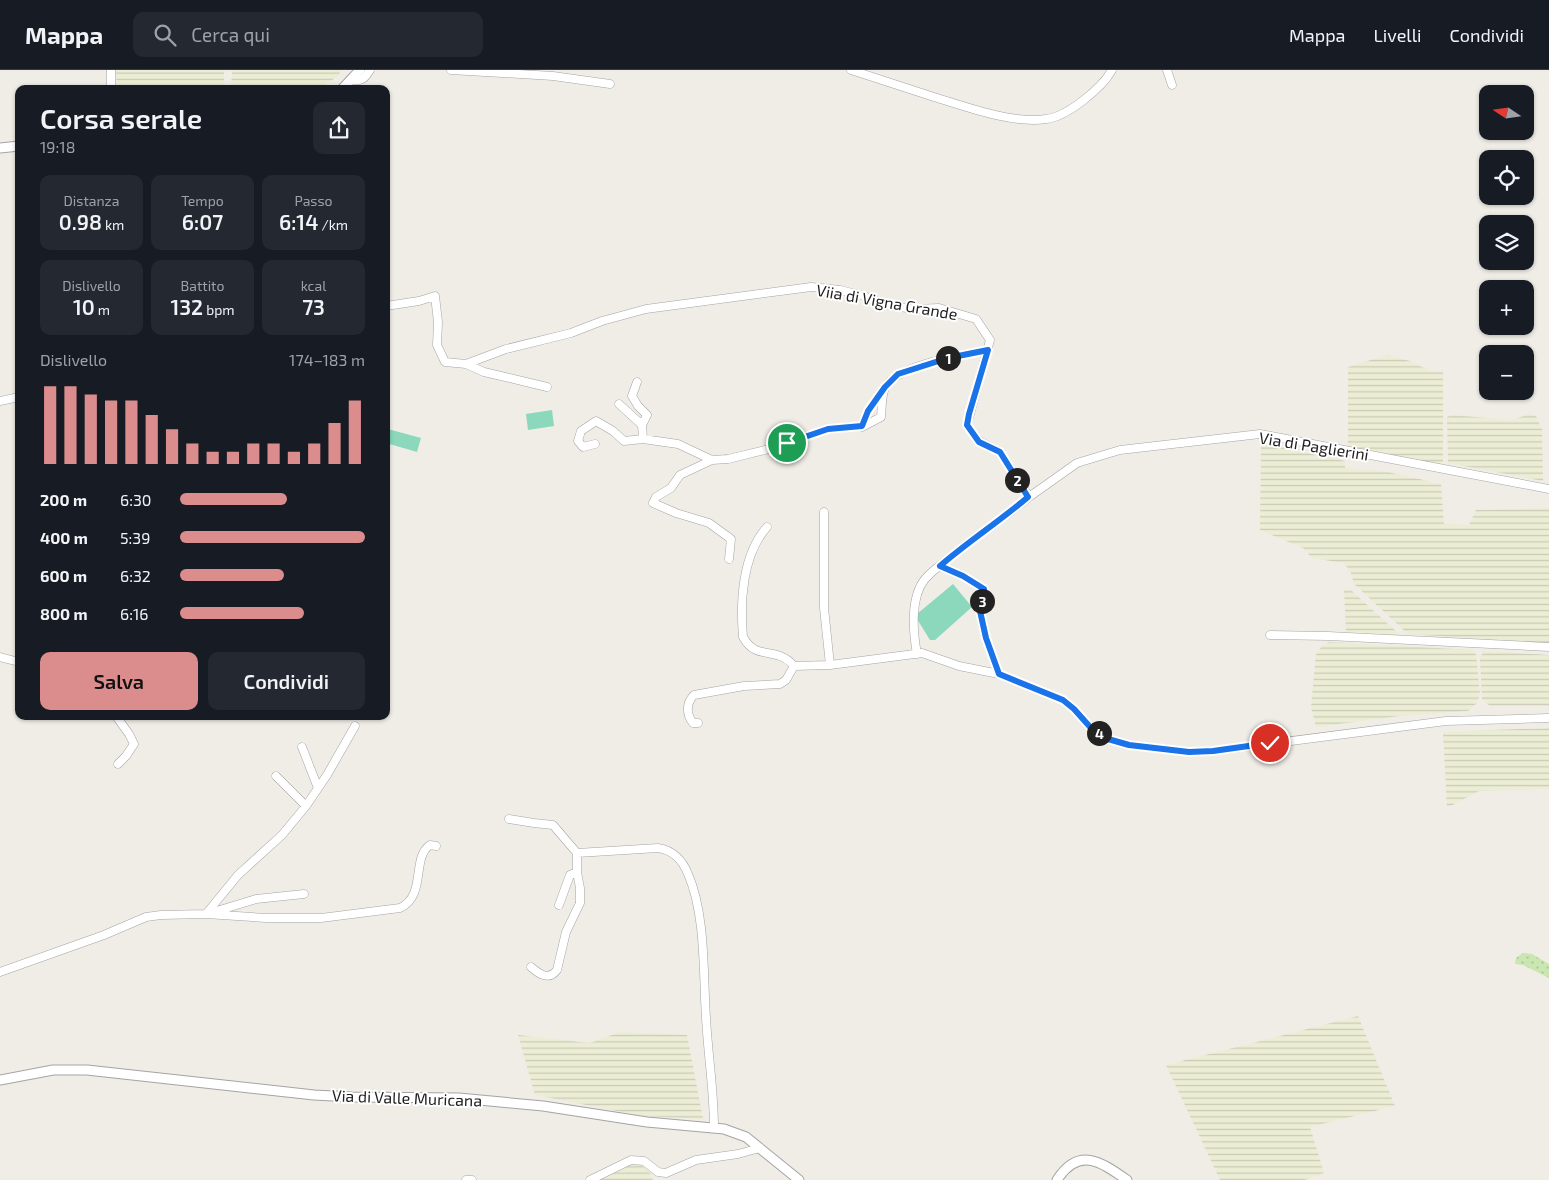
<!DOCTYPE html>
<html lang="it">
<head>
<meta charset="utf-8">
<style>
  :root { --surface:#171b24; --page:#242831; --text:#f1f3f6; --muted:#9ea1a6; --line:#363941; --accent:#db8d8e }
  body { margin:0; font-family:"Exo 2",sans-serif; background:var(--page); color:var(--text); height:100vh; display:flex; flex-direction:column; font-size:19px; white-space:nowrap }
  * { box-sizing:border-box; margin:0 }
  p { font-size:16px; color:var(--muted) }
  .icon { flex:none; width:28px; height:28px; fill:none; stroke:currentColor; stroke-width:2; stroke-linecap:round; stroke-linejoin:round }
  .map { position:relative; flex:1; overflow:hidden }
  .panel { position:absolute; left:15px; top:15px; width:375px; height:635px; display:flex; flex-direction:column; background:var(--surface); border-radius:10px; box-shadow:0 1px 4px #0004 }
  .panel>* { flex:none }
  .needle { width:32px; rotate:283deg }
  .controls { position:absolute; left:1479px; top:15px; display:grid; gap:10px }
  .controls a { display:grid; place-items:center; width:55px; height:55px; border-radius:10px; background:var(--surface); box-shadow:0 1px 4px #0004; font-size:25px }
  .pin { position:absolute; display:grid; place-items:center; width:42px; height:42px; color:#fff; margin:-21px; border:2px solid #fff; border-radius:50%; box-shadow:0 1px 5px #0007 }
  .km { position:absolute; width:25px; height:25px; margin:-12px; border-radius:50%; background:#222; color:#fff; font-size:14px; line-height:25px; text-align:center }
  .round { display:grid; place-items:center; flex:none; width:52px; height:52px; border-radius:10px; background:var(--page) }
  .overview { display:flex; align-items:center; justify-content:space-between; height:85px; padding:0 25px }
  h1 { font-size:28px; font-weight:600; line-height:38px }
  .metrics { display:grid; grid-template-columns:repeat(3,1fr); gap:8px; height:85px; padding:5px 25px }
  .metrics div { display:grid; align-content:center; border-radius:10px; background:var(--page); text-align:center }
  .metrics b { font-size:21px; font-weight:600 }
  .metrics small { font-size:14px; font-weight:400 }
  .metrics p { font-size:14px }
  .chart { height:140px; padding:10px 25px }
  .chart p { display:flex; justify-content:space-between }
  .chart svg { width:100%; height:90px; margin-top:5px; stroke:var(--accent); stroke-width:6 }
  .primary-button { display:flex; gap:10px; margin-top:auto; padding:10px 25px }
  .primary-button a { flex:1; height:58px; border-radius:10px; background:var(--accent); color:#111; font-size:20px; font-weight:600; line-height:58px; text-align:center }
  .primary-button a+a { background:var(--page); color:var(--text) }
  ul { padding:0 25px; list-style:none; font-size:16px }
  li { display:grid; grid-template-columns:80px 60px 1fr; align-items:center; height:38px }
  li i { height:12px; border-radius:6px; background:var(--accent) }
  header { display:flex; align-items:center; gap:30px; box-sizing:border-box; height:70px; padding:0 25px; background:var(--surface); border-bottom:1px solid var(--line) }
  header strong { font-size:24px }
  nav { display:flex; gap:28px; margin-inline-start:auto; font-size:18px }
  .search { width:350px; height:45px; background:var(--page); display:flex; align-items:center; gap:12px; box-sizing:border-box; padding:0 18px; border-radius:10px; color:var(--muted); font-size:19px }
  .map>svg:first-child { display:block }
  .farmland { fill:url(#farmland-rules) }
  .grass { fill:url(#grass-dots) }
  .pitch { fill:#8bd8bc }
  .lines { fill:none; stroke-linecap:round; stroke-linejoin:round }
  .minor-casing { stroke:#a4a4a4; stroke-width:9 }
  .tertiary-casing { stroke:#a4a4a4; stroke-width:11 }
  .minor { stroke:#fff; stroke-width:8 }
  .tertiary { stroke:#fff; stroke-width:9 }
  .route-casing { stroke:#fff; stroke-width:10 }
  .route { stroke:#1a73e8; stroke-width:6 }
  .labels { text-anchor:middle; stroke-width:4; stroke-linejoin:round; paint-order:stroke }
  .street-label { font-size:16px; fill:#202020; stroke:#fff }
</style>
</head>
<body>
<header>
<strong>Mappa</strong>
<div class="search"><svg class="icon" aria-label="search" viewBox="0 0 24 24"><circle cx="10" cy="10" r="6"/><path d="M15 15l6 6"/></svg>Cerca qui</div>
<nav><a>Mappa</a><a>Livelli</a><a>Condividi</a></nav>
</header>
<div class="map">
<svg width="1549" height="1110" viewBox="0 0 1549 1110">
  <defs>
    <pattern id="farmland-rules" width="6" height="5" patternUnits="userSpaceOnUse" patternTransform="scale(1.25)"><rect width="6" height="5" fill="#ebedd4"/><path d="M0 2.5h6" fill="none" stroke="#c9cbb6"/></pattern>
    <pattern id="grass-dots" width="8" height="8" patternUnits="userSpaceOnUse" patternTransform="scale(1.25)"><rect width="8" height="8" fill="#cae6b1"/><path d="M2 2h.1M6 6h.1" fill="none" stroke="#adc598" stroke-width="1.8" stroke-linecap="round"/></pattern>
  </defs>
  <rect width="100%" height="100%" fill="#f0ede7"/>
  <path class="farmland" d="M116 0H224V19H117Z
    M232 0H341L339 5 320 19H231Z
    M1387 285 1410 291 1432 302 1443 300V396L1348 379V297Z
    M1530 344 1536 346 1542 359 1543 411 1448 393 1447 347 1452 345 1511 350Z
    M1261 373 1345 391V398L1388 402 1441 414 1444 454 1469 455 1476 440 1549 438V573L1408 564 1354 514 1351 503 1344 493 1312 488 1303 478 1260 460Z
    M1344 520H1351L1400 565 1346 562Z
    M1329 572 1472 580 1476 584 1480 624 1477 633 1468 641 1400 646 1316 657 1311 637 1316 584 1322 576Z
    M1483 581 1549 585V636H1490L1482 629 1480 589Z
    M1549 658V719L1479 721 1447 738 1443 662Z
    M1358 946 1395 1036 1310 1057 1324 1103 1305 1110H1220L1166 995Z
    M620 962 687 965 703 1049 643 1046 535 1025 518 965 590 973Z
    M633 1093 641 1095 651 1104 653 1110H595Z"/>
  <path class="grass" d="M1523 883 1532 884 1549 894V908L1523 895 1515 894 1516 888Z"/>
  <path class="pitch" d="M552 340 554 356 528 360 526 344Z
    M388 359 421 368 417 382 386 373Z
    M953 514 972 537 935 570H930L917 549V544Z"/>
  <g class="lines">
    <g class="minor-casing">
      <path id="minor" d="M451 0 553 6 610 14
        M851 0C878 9 906 18 934 27 967 37 1012 54 1046 49 1067 47 1102 18 1112 0
        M1167 0 1172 15
        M352 10C362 12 365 8 370 0
        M111 19V0
        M386 236 419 231 435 226 438 252 437 275 445 292 466 294 506 279 571 263 602 251 646 239 811 217 840 220 864 226 885 235 914 239 939 238 976 249 990 270 967 355 979 371 1000 382 1029 427C1002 450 973 468 946 491 939 496 931 502 925 509 910 527 913 562 917 584
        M466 294 484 302 547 317
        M637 312 632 326 638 336 647 345 642 355
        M0 331 19 327
        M619 334 642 355 643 369
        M862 357 881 347C882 338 881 324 886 316 899 295 963 285 988 280
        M595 374 583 377 578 371 581 361 596 351 613 361 624 371 643 369 678 374 712 390 728 389 765 380 828 359 862 356 868 341 885 317
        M712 390 680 405 671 418 656 427 653 433 676 443 709 453 731 469 729 489
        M1029 427 1077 393 1120 380 1260 364 1549 419
        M824 442V538L830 595
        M940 496 963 506 984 519 980 541 986 568 999 604
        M1270 565 1328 566 1549 577
        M0 587 19 592
        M794 596 830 595 922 583 959 596 999 604 1063 630 1074 639 1091 658 1108 669 1129 675 1189 682 1213 681 1446 651 1549 648
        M116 646 129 664 134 674 126 686 118 694
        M698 653H693C686 644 686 633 694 625L744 616 780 614 786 610 794 596C776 575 757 592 743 567 740 532 742 485 767 457
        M302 677 318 718
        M276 706 306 736
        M509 749 534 753 553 755 577 783 658 778C673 780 683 791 688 804 706 845 703 904 706 948 708 985 714 1021 714 1058
        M559 835 570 805 577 802V783
        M210 843 256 829 304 824
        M206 844 266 848H321L400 838C427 825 411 788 430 775L436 776
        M531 897C539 904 549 911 557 900L566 862 580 833V818L577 802
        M0 902 104 865 146 847 161 845 206 844 238 805 282 765 306 736 327 705 355 656
        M466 1110H472
        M590 1110 631 1090 644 1091 658 1102 666 1103 696 1090 738 1084 760 1078"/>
    </g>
    <g class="tertiary-casing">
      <path id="tertiary" d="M342 19 360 0
        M0 78 19 76
        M0 1010 53 1000H87L314 1025 352 1027 459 1028 543 1036 647 1052 724 1059 746 1067 799 1110
        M1057 1110C1079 1076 1101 1092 1127 1110"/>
    </g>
    <use href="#minor" class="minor"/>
    <use href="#tertiary" class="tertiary"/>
  </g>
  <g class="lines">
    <g class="route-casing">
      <path id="route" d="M787 373 828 359 862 356 868 341 885 317 898 304 948 288 988 280 969 344 967 355 979 372 1000 382 1028 427C1000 451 969 471 940 496L963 506 984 519 980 541 986 568 999 604 1063 630 1074 639 1091 658 1108 669 1129 675 1189 682 1213 681 1270 673"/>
    </g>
    <use href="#route" class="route"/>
  </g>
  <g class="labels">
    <g class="street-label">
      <text transform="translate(887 232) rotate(10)" y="6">Viia di Vigna Grande</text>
      <text transform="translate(1314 376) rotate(9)" y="6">Via di Paglierini</text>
      <text transform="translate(407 1028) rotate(2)" y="6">Via di Valle Muricana</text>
    </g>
  </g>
</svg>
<div class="controls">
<a><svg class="needle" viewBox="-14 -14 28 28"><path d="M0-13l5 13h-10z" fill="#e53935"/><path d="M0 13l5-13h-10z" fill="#9ea1a6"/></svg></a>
<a><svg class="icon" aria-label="locate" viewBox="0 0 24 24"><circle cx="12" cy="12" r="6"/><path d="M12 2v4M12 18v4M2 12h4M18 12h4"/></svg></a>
<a><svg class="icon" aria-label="layers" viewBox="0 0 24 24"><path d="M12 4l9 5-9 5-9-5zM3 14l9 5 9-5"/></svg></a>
<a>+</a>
<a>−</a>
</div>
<div class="pin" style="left:787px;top:373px;background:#1e9e55"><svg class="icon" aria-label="arrive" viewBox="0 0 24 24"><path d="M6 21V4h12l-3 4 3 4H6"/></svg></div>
<div class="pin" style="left:1270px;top:673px;background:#d93025"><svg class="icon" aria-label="check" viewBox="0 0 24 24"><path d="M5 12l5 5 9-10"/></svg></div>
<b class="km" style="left:948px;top:288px">1</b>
<b class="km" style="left:1017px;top:410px">2</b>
<b class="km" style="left:982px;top:531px">3</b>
<b class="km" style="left:1099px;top:663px">4</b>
<section class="panel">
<div class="overview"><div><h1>Corsa serale</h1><p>19:18</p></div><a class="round"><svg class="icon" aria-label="share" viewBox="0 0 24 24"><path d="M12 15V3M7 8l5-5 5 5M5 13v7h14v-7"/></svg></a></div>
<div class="metrics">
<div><p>Distanza</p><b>0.98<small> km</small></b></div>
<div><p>Tempo</p><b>6:07</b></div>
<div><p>Passo</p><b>6:14<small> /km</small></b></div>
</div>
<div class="metrics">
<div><p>Dislivello</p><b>10<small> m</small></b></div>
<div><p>Battito</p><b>132<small> bpm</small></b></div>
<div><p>kcal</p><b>73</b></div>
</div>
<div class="chart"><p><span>Dislivello</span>174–183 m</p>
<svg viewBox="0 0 160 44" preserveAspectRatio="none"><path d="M5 44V6M15 44V6M25 44V10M35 44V13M45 44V13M55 44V20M65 44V27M75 44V34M85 44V38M95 44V38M105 44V34M115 44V34M125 44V38M135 44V34M145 44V24M155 44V13"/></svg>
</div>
<ul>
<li><b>200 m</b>6:30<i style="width:58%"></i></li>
<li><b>400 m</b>5:39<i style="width:100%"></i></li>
<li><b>600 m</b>6:32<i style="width:56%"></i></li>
<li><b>800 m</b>6:16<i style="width:67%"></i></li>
</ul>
<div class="primary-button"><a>Salva</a><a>Condividi</a></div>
</section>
</div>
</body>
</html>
